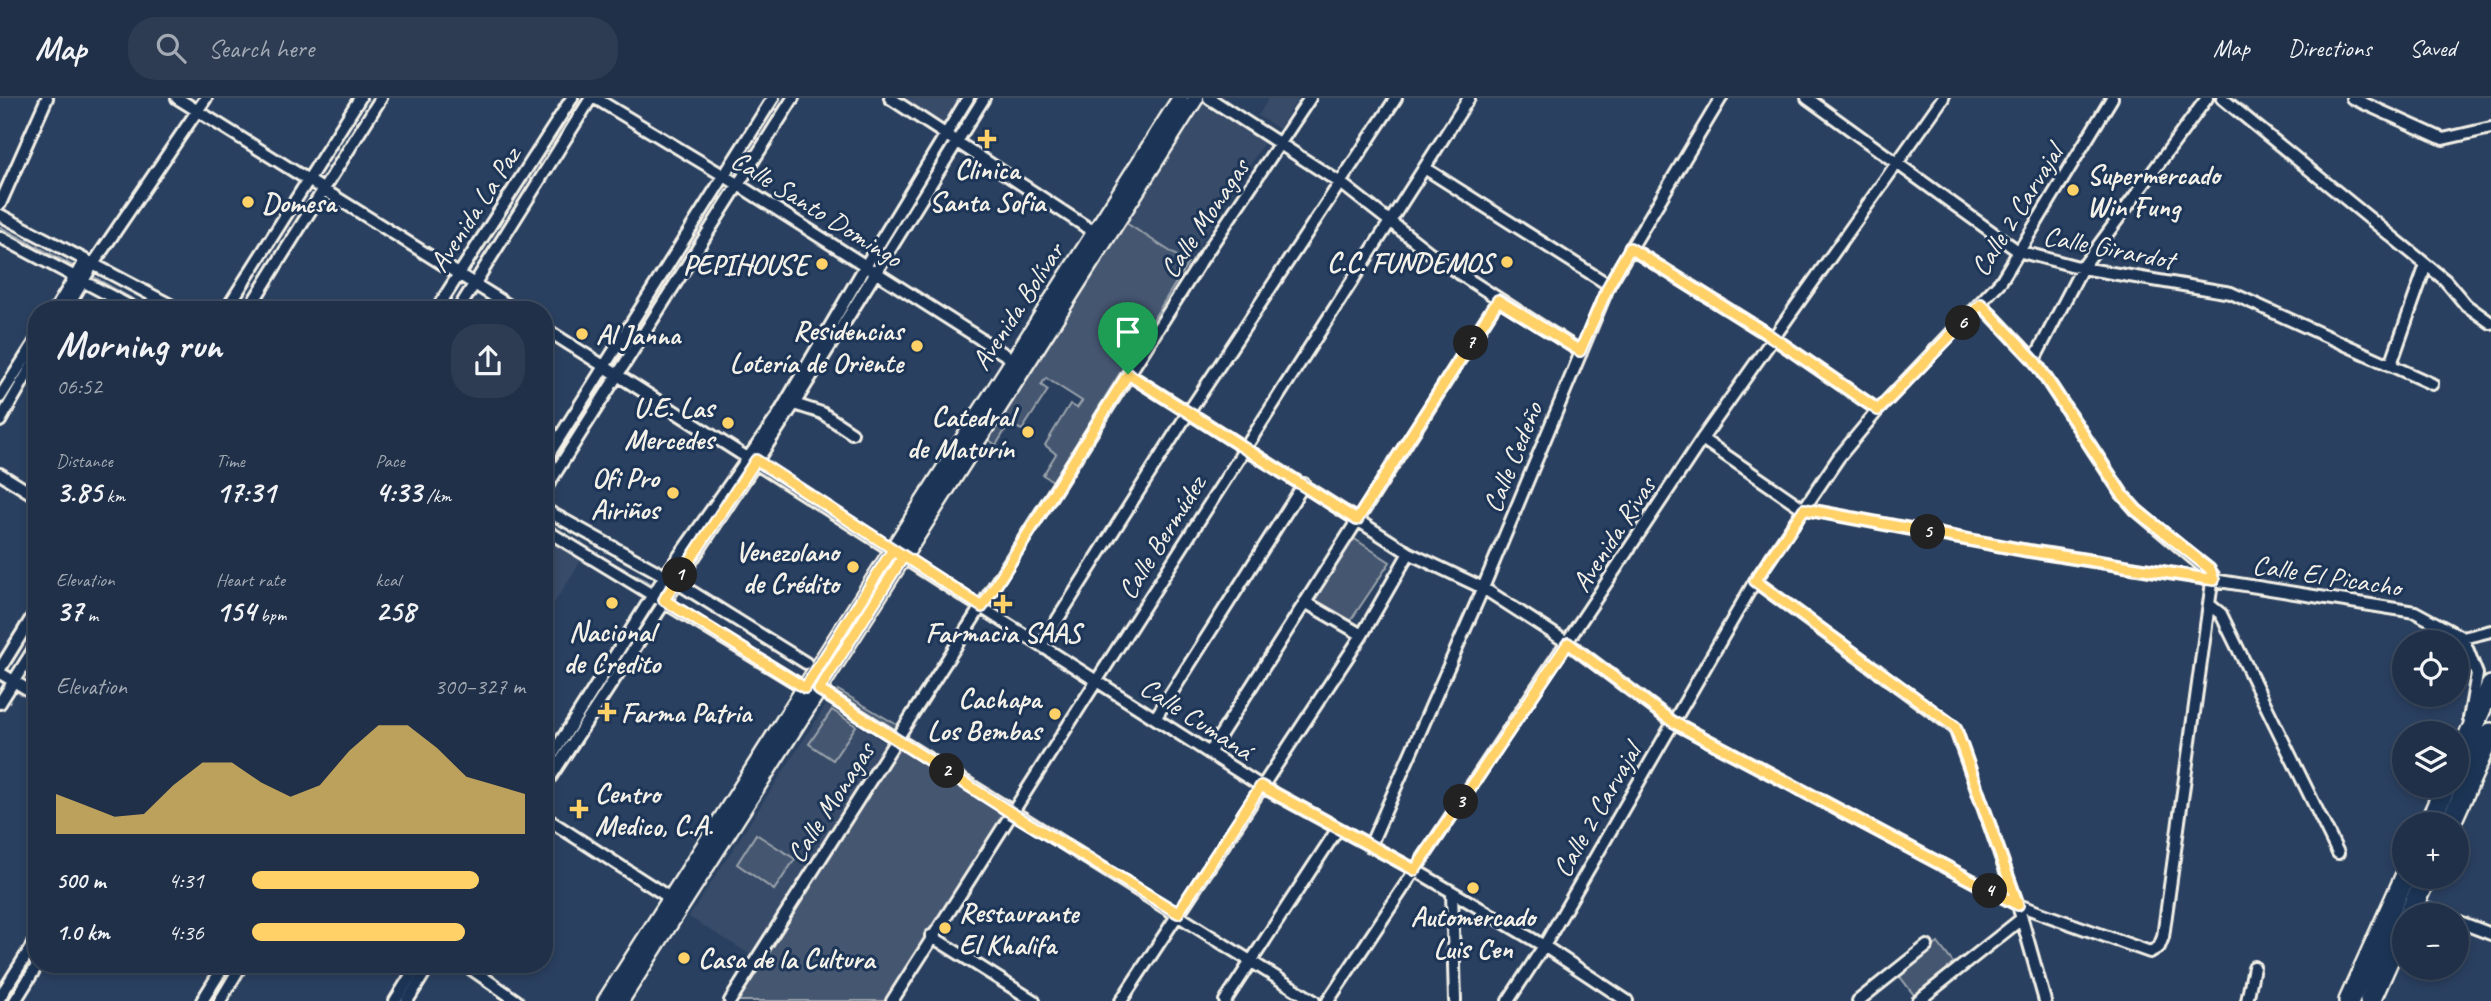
<!DOCTYPE html>
<html lang="en">
<head>
<meta charset="utf-8">
<style>
  :root { --surface:#203048; --page:#2d3c52; --text:#f1f3f6; --muted:#a2a9b4; --line:#3d4b60; --accent:#ffd166 }
  body { margin:0; font-family:Caveat,sans-serif; background:var(--page); color:var(--text); height:100vh; display:flex; flex-direction:column; font-size:26px; white-space:nowrap }
  * { box-sizing:border-box; margin:0 }
  p { font-size:23px; color:var(--muted) }
  .icon { flex:none; width:38px; height:38px; fill:none; stroke:currentColor; stroke-width:2; stroke-linecap:round; stroke-linejoin:round }
  .map { position:relative; flex:1; overflow:hidden }
  .panel { position:absolute; left:28px; top:203px; width:525px; height:672px; display:flex; flex-direction:column; background:var(--surface); border-radius:28px; box-shadow:0 4px 10px #0003,0 0 0 2px var(--line) }
  .panel>* { flex:none }
  .fabs { position:absolute; left:2392px; top:532px; display:grid; gap:14px }
  .fabs a { display:grid; place-items:center; width:77px; height:77px; border-radius:50%; background:var(--surface); box-shadow:0 4px 10px #0003,0 0 0 2px var(--line); font-size:35px }
  .pin { position:absolute; display:grid; place-items:center; width:60px; height:60px; color:#fff; margin:-72px -30px; border-radius:50% 50% 50% 0; rotate:-45deg; box-shadow:0 0 7px #0007 }
  .pin .icon { rotate:45deg }
  .km { position:absolute; width:35px; height:35px; margin:-18px; border-radius:50%; background:#222; color:#fff; font-size:19px; line-height:35px; text-align:center }
  .round { display:grid; place-items:center; flex:none; width:74px; height:74px; border-radius:28px; background:var(--page) }
  .headline { display:flex; align-items:center; justify-content:space-between; height:119px; padding:0 28px }
  h1 { font-size:38px; font-weight:800; line-height:52px }
  .stats { display:grid; grid-template-columns:repeat(3,1fr); gap:10px; height:119px; padding:7px 28px }
  .stats div { display:grid; align-content:center }
  .stats b { font-size:30px; font-weight:800 }
  .stats small { font-size:19px; font-weight:400 }
  .stats p { font-size:19px }
  .chart { height:196px; padding:14px 28px }
  .chart p { display:flex; justify-content:space-between }
  .chart svg { width:100%; height:126px; margin-top:7px; fill:var(--accent); opacity:.7 }
  ul { padding:0 28px; list-style:none; font-size:23px }
  li { display:grid; grid-template-columns:112px 84px 1fr; align-items:center; height:52px }
  li i { height:18px; border-radius:9px; background:var(--accent) }
  header { display:flex; align-items:center; gap:42px; box-sizing:border-box; height:98px; padding:0 35px; background:var(--surface); border-bottom:2px solid var(--line) }
  header strong { font-size:33px }
  nav { display:flex; gap:38px; margin-inline-start:auto; font-size:24px }
  .search { width:490px; height:63px; background:var(--page); display:flex; align-items:center; gap:18px; box-sizing:border-box; padding:0 24px; border-radius:28px; color:var(--muted); font-size:26px }
  .map>svg:first-child { display:block }
  .built { fill:#374c69 }
  .green { fill:#445771; stroke:#9ca4ac; stroke-width:2 }
  .lines { fill:none; stroke-linecap:round; stroke-linejoin:round }
  .stream { stroke:#a1a8b0; stroke-width:2.5 }
  .street-casing { stroke:#f4f1e8; stroke-width:16 }
  .secondary-casing { stroke:#f4f1e8; stroke-width:19 }
  .highway-casing { stroke:#f4f1e8; stroke-width:24 }
  .street { stroke:#1d3557; stroke-width:10 }
  .secondary { stroke:#1d3557; stroke-width:14 }
  .highway { stroke:#1d3557; stroke-width:19 }
  .route-casing { stroke:#fff; stroke-width:14 }
  .route { stroke:#ffd166; stroke-width:9 }
  .poi-dot { fill:#ffd166; stroke:#1d3557; stroke-width:2.5 }
  .labels { text-anchor:middle; stroke-width:6; stroke-linejoin:round; paint-order:stroke }
  .poi-label { font-size:28px; font-weight:bold; fill:#f4f1e8; stroke:#1d3557; text-anchor:end }
  .street-label { font-size:28px; fill:#f4f1e8; stroke:#1d3557 }
</style>
</head>
<body>
<header>
<strong>Map</strong>
<div class="search"><svg class="icon" aria-label="search" viewBox="0 0 24 24"><circle cx="10" cy="10" r="6"/><path d="M15 15l6 6"/></svg>Search here</div>
<nav><a>Map</a><a>Directions</a><a>Saved</a></nav>
</header>
<div class="map">
<svg width="2491" height="903" viewBox="0 0 2491 903">
  <rect width="100%" height="100%" fill="#2a4060"/>
  <filter id="ink" filterUnits="userSpaceOnUse"><feTurbulence type="fractalNoise" baseFrequency=".0143" numOctaves="2"/><feDisplacementMap in="SourceGraphic" scale="14" xChannelSelector="R" yChannelSelector="G"/><feConvolveMatrix kernelMatrix="1 2 1 2 8 2 1 2 1" color-interpolation-filters="sRGB"/></filter>
  <g filter="url(#ink)">
    <path class="built" d="M881 0H962L939 37Z
      M1269 0H1298L1279 31 1258 18Z
      M1202 3 1265 43 1188 165 1123 123Z
      M544 438 584 458 551 510 544 506Z
      M826 607 890 648 753 858 689 819Z"/>
    <path class="green" d="M1123 123 1188 165 1053 383 1043 377 1056 356 1045 347 1070 306 1077 310 1082 303 1046 280 1041 287 1048 292 1022 332 1009 326 996 347 983 338Z
      M1350 438 1390 464 1349 525 1310 500Z
      M838 592 904 631 898 640 1010 714 891 903H740L733 899 898 641 833 601Z
      M832 612 856 628 833 662 809 646Z
      M756 736 795 761 774 792 737 766Z
      M1938 845 1954 866 1914 897 1898 876Z"/>
    <g class="lines">
      <path class="stream" d="M0 129 75 169
        M90 177 151 212
        M578 446 655 488"/>
      <g class="street-casing">
        <path id="street" d="M177 0 516 212
          M595 0 726 79 1012 261
          M890 0 1094 134
          M1209 0 1342 86 1443 165 1580 253
          M1807 0 2018 153 2082 170 2231 195 2432 286
          M2222 0 2445 182 2466 207 2491 225
          M2352 0 2443 41 2491 30
          M1426 71 1609 187
          M0 106 47 0
          M0 117 180 212
          M0 139 137 212
          M1630 150 1772 239 1878 312
          M55 212 85 162
          M66 212 93 166 206 0
          M226 212 360 0
          M248 212 381 0
          M436 212 572 0
          M458 212 591 0
          M544 230 1261 688 1415 772 1544 848 1627 903
          M2034 262 2082 170 2207 0
          M2391 266 2426 167
          M1128 276 1409 455 1483 490 1568 545 1673 624 2018 807 2150 854 2159 849 2163 839 2213 477 2136 412 2122 396 2034 262 1981 206
          M0 299 37 241
          M794 306 822 315 852 335
          M0 323 37 259
          M1702 341 1804 411 2023 452 2415 514 2463 540
          M544 364 773 0
          M0 376 37 399
          M544 393 793 0
          M544 411 676 484 806 565
          M544 431 805 590
          M1755 483 1955 630 2018 807 2045 903
          M1305 504 1362 537
          M2211 508 2221 516 2338 755
          M2463 540 2477 576 2469 621
          M2463 540 2491 533
          M1042 546 1188 315 1396 0
          M0 571 37 511
          M0 575 37 597
          M819 592 1314 903
          M0 605 37 546
          M1156 619 1304 386
          M1209 655 1498 202
          M544 670 665 478 777 319 866 167 968 0
          M544 689 794 306 984 0
          M544 719 670 800
          M1370 748 1483 490 1609 187 1721 0
          M1452 794 1455 903
          M2414 806 2442 817
          M2457 823 2491 836
          M931 838 1034 903
          M464 866 517 903
          M0 899 37 840
          M15 903 38 866
          M202 903 225 866
          M220 903 242 866
          M395 903 418 866
          M407 903 430 866
          M730 903 1201 163 1310 0
          M892 903 1469 0
          M1121 903 1362 537 1409 455
          M1225 903 1337 732
          M1328 903 1702 341 1943 0
          M1508 903 1544 848 1755 483 1839 359 1878 312 2001 183 2112 0
          M1858 903 1927 848
          M1918 903 2020 822
          M2247 903 2254 869"/>
      </g>
      <g class="secondary-casing">
        <path id="secondary" d="M605 903 1180 0
          M621 903 1196 0"/>
      </g>
      <g class="highway-casing">
        <path id="highway" d="M2457 665 2491 588
          M2429 726 2446 688
          M2450 726 2491 635
          M2409 817 2426 779
          M2349 903 2405 779
          M2370 903 2404 827"/>
      </g>
      <use href="#street" class="street"/>
      <use href="#secondary" class="secondary"/>
      <use href="#highway" class="highway"/>
    </g>
  </g>
  <g class="lines" filter="url(#ink)">
    <g class="route-casing">
      <path id="route" d="M1128 276 982 509 756 362 664 502 805 590 892 453 903 459 819 592 1010 714 1178 815 1261 688 1415 772 1568 545 1673 624 2018 807 1955 629 1755 483 1804 411 2023 452 2214 482 2210 471 2136 412 2122 396 2034 262 1981 206 1878 312 1772 239 1630 150 1609 187 1580 253 1498 202 1357 422 1128 276"/>
    </g>
    <use href="#route" class="route"/>
  </g>
  <g class="poi-dot">
    <path d="M983.5 30.5h7v7h7v7h-7v7h-7v-7h-7v-7h7z"/>
    <circle cx="2073" cy="92" r="7"/>
    <circle cx="248" cy="104" r="7"/>
    <circle cx="1507" cy="164" r="7"/>
    <circle cx="822" cy="166" r="7"/>
    <circle cx="582" cy="236" r="7"/>
    <circle cx="917" cy="248" r="7"/>
    <circle cx="728" cy="325" r="7"/>
    <circle cx="1028" cy="334" r="7"/>
    <circle cx="673" cy="395" r="7"/>
    <circle cx="853" cy="469" r="7"/>
    <circle cx="612" cy="505" r="7"/>
    <path d="M999.5 495.5h7v7h7v7h-7v7h-7v-7h-7v-7h7z"/>
    <path d="M603.5 603.5h7v7h7v7h-7v7h-7v-7h-7v-7h7z"/>
    <circle cx="1055" cy="616" r="7"/>
    <path d="M575.5 700.5h7v7h7v7h-7v7h-7v-7h-7v-7h7z"/>
    <circle cx="1473" cy="790" r="7"/>
    <circle cx="945" cy="830" r="7"/>
    <circle cx="684" cy="860" r="7"/>
  </g>
  <g class="labels">
    <g class="poi-label">
      <text x="987" y="81" text-anchor="middle">Clinica<tspan x="987" dy="32">Santa Sofia</tspan></text>
      <text x="2087" y="86" text-anchor="start">Supermercado<tspan x="2087" dy="32">Win Fung</tspan></text>
      <text x="262" y="114" text-anchor="start">Domesa</text>
      <text x="1493" y="174">C.C. FUNDEMOS</text>
      <text x="808" y="176">PEPIHOUSE</text>
      <text x="903" y="242">Residencias<tspan x="903" dy="32">Lotería de Oriente</tspan></text>
      <text x="596" y="246" text-anchor="start">Al Janna</text>
      <text x="714" y="319">U.E. Las<tspan x="714" dy="32">Mercedes</tspan></text>
      <text x="1014" y="328">Catedral<tspan x="1014" dy="32">de Maturín</tspan></text>
      <text x="659" y="389">Ofi Pro<tspan x="659" dy="32">Airiños</tspan></text>
      <text x="839" y="463">Venezolano<tspan x="839" dy="32">de Crédito</tspan></text>
      <text x="612" y="543" text-anchor="middle">Nacional<tspan x="612" dy="32">de Credito</tspan></text>
      <text x="1003" y="544" text-anchor="middle">Farmacia SAAS</text>
      <text x="1041" y="610">Cachapa<tspan x="1041" dy="32">Los Bembas</tspan></text>
      <text x="621" y="624" text-anchor="start">Farma Patria</text>
      <text x="595" y="705" text-anchor="start">Centro<tspan x="595" dy="32">Medico, C.A.</tspan></text>
      <text x="959" y="824" text-anchor="start">Restaurante<tspan x="959" dy="32">El Khalifa</tspan></text>
      <text x="1473" y="828" text-anchor="middle">Automercado<tspan x="1473" dy="32">Luis Cen</tspan></text>
      <text x="698" y="870" text-anchor="start">Casa de la Cultura</text>
    </g>
    <g class="street-label">
      <text transform="translate(817 110) rotate(32)" y="10">Calle Santo Domingo</text>
      <text transform="translate(474 111) rotate(-57)" y="10">Avenida La Paz</text>
      <text transform="translate(2016 112) rotate(-58)" y="10">Calle 2 Carvajal</text>
      <text transform="translate(1204 120) rotate(-56)" y="10">Calle Monagas</text>
      <text transform="translate(2109 149) rotate(11)" y="10">Calle Girardot</text>
      <text transform="translate(1017 208) rotate(-57)" y="10">Avenida Bolívar</text>
      <text transform="translate(1512 359) rotate(-68)" y="10">Calle Cedeño</text>
      <text transform="translate(1613 436) rotate(-57)" y="10">Avenida Rivas</text>
      <text transform="translate(1161 439) rotate(-58)" y="10">Calle Bermúdez</text>
      <text transform="translate(2327 477) rotate(9)" y="10">Calle El Picacho</text>
      <text transform="translate(1197 620) rotate(33)" y="10">Calle Cumaná</text>
      <text transform="translate(830 704) rotate(-57)" y="10">Calle Monagas</text>
      <text transform="translate(1596 712) rotate(-60)" y="10">Calle 2 Carvajal</text>
    </g>
  </g>
</svg>
<div class="fabs">
<a><svg class="icon" aria-label="locate" viewBox="0 0 24 24"><circle cx="12" cy="12" r="6"/><path d="M12 2v4M12 18v4M2 12h4M18 12h4"/></svg></a>
<a><svg class="icon" aria-label="layers" viewBox="0 0 24 24"><path d="M12 4l9 5-9 5-9-5zM3 14l9 5 9-5"/></svg></a>
<a>+</a>
<a>−</a>
</div>
<div class="pin" style="left:1128px;top:276px;background:#1e9e55"><svg class="icon" aria-label="arrive" viewBox="0 0 24 24"><path d="M6 21V4h12l-3 4 3 4H6"/></svg></div>
<b class="km" style="left:680px;top:477px">1</b>
<b class="km" style="left:947px;top:673px">2</b>
<b class="km" style="left:1461px;top:704px">3</b>
<b class="km" style="left:1990px;top:793px">4</b>
<b class="km" style="left:1928px;top:434px">5</b>
<b class="km" style="left:1963px;top:225px">6</b>
<b class="km" style="left:1471px;top:245px">7</b>
<section class="panel">
<div class="headline"><div><h1>Morning run</h1><p>06:52</p></div><a class="round"><svg class="icon" aria-label="share" viewBox="0 0 24 24"><path d="M12 15V3M7 8l5-5 5 5M5 13v7h14v-7"/></svg></a></div>
<div class="stats">
<div><p>Distance</p><b>3.85<small> km</small></b></div>
<div><p>Time</p><b>17:31</b></div>
<div><p>Pace</p><b>4:33<small> /km</small></b></div>
</div>
<div class="stats">
<div><p>Elevation</p><b>37<small> m</small></b></div>
<div><p>Heart rate</p><b>154<small> bpm</small></b></div>
<div><p>kcal</p><b>258</b></div>
</div>
<div class="chart"><p><span>Elevation</span>300–327 m</p>
<svg viewBox="0 0 160 44" preserveAspectRatio="none"><path d="M0 44V30L10 34L20 38L30 37L40 27L50 19L60 19L70 26L80 31L90 27L100 15L110 6L120 6L130 14L140 24L150 27L160 30V44z"/></svg>
</div>
<ul>
<li><b>500 m</b>4:31<i style="width:83%"></i></li>
<li><b>1.0 km</b>4:36<i style="width:78%"></i></li>
</ul>
</section>
</div>
</body>
</html>
